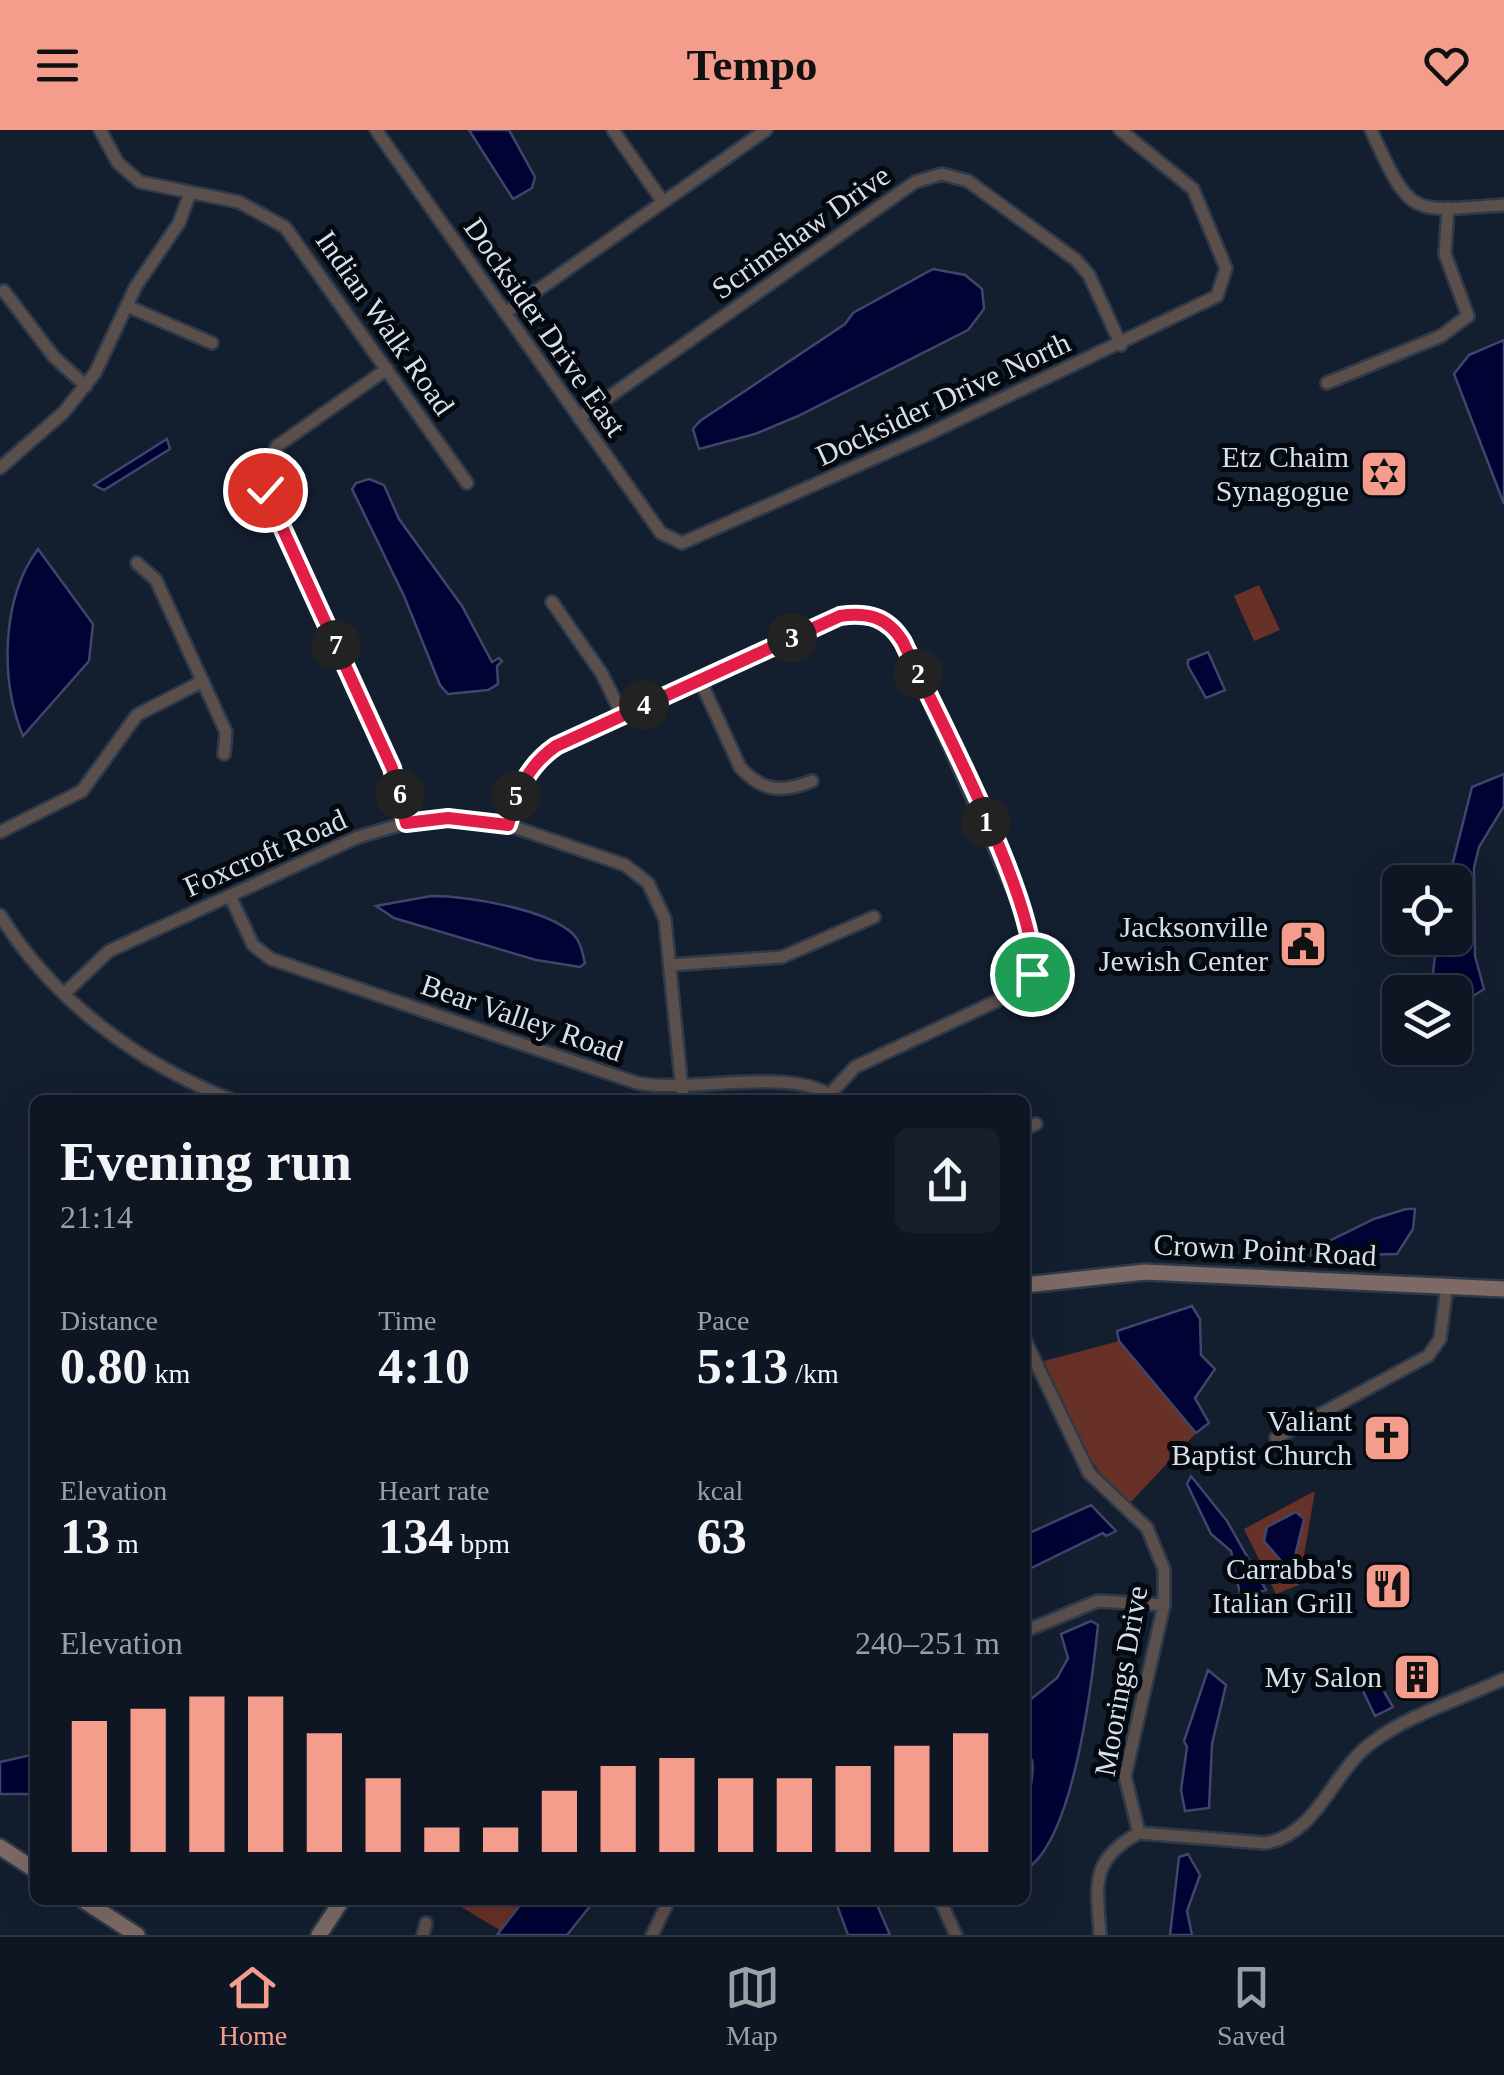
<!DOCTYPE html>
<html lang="en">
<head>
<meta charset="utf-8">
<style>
  :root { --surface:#0e1623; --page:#171f2b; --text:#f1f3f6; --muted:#9b9fa6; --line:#2e3541; --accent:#f49d8c }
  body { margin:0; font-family:"Times New Roman",serif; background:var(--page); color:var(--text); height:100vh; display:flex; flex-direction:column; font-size:38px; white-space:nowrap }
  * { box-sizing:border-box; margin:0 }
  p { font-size:32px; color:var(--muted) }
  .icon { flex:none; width:55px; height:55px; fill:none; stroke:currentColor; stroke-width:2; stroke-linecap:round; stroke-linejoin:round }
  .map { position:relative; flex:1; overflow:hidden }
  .drawer { position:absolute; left:30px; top:965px; width:1000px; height:810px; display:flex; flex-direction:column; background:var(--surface); border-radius:15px; box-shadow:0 10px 40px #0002,0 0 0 2px var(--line) }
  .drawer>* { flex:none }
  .buttons { position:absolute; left:1382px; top:735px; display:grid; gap:20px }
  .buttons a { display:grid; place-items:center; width:90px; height:90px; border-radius:15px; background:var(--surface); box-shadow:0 10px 40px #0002,0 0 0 2px var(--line); font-size:50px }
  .pin { position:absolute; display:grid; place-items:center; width:85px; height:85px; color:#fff; margin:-42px; border:5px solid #fff; border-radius:50%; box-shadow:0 2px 10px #0007 }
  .km { position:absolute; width:50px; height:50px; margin:-25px; border-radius:50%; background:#222; color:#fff; font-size:28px; line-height:50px; text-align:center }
  .round { display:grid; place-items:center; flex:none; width:105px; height:105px; border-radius:15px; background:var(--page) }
  .summary { display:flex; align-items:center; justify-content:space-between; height:170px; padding:0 30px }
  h1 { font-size:55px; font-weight:700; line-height:75px }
  .figures { display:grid; grid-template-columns:repeat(3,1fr); gap:15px; height:170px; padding:10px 30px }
  .figures div { display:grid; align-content:center }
  .figures b { font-size:50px; font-weight:700 }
  .figures small { font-size:28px; font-weight:400 }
  .figures p { font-size:28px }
  .chart { height:280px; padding:20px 30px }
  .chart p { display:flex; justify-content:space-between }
  .chart svg { width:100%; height:180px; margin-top:10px; stroke:var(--accent); stroke-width:6 }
  header { display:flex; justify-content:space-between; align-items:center; height:130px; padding:0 30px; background:var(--accent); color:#111; font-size:45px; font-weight:700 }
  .dock { display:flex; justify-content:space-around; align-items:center; height:140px; border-top:2px solid var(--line); background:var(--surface); font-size:28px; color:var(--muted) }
  .dock a { display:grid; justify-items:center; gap:5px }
  .dock .on { color:var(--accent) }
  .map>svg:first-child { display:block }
  .green { fill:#683127 }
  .water { fill:#000334; stroke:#40456b; stroke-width:2.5 }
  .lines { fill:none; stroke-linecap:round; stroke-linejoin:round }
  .street-casing { stroke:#2e3949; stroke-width:16 }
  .secondary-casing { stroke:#2e3949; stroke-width:20 }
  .street { stroke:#5b4f4c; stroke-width:11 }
  .secondary { stroke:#7d6a66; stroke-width:15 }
  .route-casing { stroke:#fff; stroke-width:20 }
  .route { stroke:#e11d48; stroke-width:12 }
  .labels { text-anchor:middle; stroke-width:10; stroke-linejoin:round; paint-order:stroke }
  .street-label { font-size:30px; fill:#d7dfeb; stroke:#04080f }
  .poi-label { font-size:30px; fill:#d7dfeb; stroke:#04080f; text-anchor:end }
</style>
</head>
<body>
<header><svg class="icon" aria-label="menu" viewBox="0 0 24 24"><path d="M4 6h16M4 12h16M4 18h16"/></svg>Tempo<svg class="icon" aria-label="heart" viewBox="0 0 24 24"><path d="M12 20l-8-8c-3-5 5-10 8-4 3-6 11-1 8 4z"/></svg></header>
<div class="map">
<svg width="1504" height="1805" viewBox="0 0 1504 1805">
  <rect width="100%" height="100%" fill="#131e2f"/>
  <path class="green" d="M1259 455 1280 500 1254 511 1234 466Z
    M1119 1211 1196 1303 1128 1375C1085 1334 1067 1285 1044 1231Z
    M1315 1361 1299 1455 1276 1464 1244 1399Z
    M450 1770H524V1775L501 1801Z"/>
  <path class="water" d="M469 0H509L535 47 532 58 513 69Z
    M933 139 965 145 982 159 984 179 968 200 798 286 755 304 699 319 693 299 700 291 845 194 853 183Z
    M1504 210V374L1454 244 1469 225Z
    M167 309 170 319 104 360 94 355Z
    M369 349 384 355 399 389 462 476 492 532 499 528 502 531 497 536 498 554 488 560 448 564 440 555 404 466 352 359 356 353Z
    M38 419 93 494 89 531 23 606C0 550 1 469 38 419Z
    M1208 522 1225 560 1206 568 1188 536V530Z
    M1504 644V676L1479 717 1474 738 1475 826 1484 859 1470 868 1462 895 1457 896 1455 862 1439 858 1433 843 1437 808H1455V752H1448L1472 657Z
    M431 766C467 766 547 779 573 804 581 812 582 822 585 833L580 837 536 830 394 788 376 776Z
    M1406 1079H1415L1413 1099 1397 1124 1311 1126V1120L1374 1089Z
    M1192 1176 1200 1189 1201 1225 1215 1239 1195 1268 1209 1293 1196 1303 1119 1211 1117 1201Z
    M1191 1346 1227 1391 1266 1460 1252 1464 1242 1474 1231 1421 1211 1404 1187 1354Z
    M1091 1375 1116 1401 1106 1406 1103 1403 1025 1441V1405Z
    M1296 1382 1304 1389 1293 1434 1287 1438 1264 1411 1267 1397Z
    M1091 1491 1098 1495C1092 1553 1075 1696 1032 1735 1009 1708 1037 1659 1032 1630L1025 1627V1574L1057 1548 1068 1528 1061 1504Z
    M1208 1540 1226 1555 1212 1614 1209 1678 1185 1681 1181 1660 1187 1617 1184 1611Z
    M1372 1541 1393 1577 1375 1586 1357 1548Z
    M35 1624V1664H0V1632Z
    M1188 1724 1200 1745 1187 1781 1192 1805H1170L1179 1727Z
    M524 1770H595L567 1805H497Z
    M835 1770H875L890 1805H848Z"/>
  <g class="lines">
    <g class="street-casing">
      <path id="street" d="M100 0 118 33 140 52 239 72 285 97 467 353
        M376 0 661 403 682 413 922 307 1217 166 1226 138 1193 59 1120 0
        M613 0 663 72
        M1371 0C1412 90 1410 81 1504 75
        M4 161 54 227 86 256
        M127 176 212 213
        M505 183 766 0
        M387 239 277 316 263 345 265 360 393 638 406 693
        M1327 253 1441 206 1468 186 1445 124 1448 78
        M579 288 915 52 942 44 968 51 1076 130 1089 145 1121 215
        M0 338 64 282 95 243 136 156 179 93 190 63
        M137 433 156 450 226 602 224 624
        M552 472 602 544 622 585
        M700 550 740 637C762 662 782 663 812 651
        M508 695C518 661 526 637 557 616L840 486C868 482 888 487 903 512L1030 798 1036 823 1032 844 1014 863 855 937 830 964
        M0 702 82 661 137 585 203 551
        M230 766 253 815 271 829 637 953C691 964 797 934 836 970
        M0 785C53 871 139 934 232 970
        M670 835 782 827 874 787
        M65 863 109 821 358 707 406 693 448 689 508 695 625 735 648 753 665 789 683 970
        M1025 999 1036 994
        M1025 1210 1089 1343 1147 1398 1164 1439V1475L1125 1646 1139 1703
        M1276 1308 1428 1226 1440 1209 1447 1156
        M1025 1501 1098 1471 1164 1475
        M1139 1703 1265 1713C1316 1706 1332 1643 1370 1614 1407 1585 1461 1569 1504 1549
        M940 1770 956 1805
        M423 1805 426 1793
        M652 1805 669 1770
        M1100 1805C1097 1755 1089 1730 1139 1703"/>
    </g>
    <g class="secondary-casing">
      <path id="secondary" d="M1025 1155 1145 1142 1504 1159
        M0 1717 35 1740
        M83 1770 137 1805
        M319 1805 342 1770"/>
    </g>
    <use href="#street" class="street"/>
    <use href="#secondary" class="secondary"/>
  </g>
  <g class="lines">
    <g class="route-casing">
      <path id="route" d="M265 360 392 638 406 693 448 688 508 695C518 661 526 637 556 616L840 486C868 482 888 487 903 512 934 579 1043 781 1032 844"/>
    </g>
    <use href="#route" class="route"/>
  </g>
  <defs>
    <g id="synagogue-square" transform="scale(2.5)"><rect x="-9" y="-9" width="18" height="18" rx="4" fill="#f49d8c" stroke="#04080f"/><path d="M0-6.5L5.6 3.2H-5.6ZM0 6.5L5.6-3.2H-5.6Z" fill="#111"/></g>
    <g id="civic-square" transform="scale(2.5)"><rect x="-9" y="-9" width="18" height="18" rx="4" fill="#f49d8c" stroke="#04080f"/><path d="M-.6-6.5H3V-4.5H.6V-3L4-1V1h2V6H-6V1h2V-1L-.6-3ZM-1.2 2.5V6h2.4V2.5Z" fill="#111"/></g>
    <g id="church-square" transform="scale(2.5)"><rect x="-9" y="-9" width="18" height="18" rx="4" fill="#f49d8c" stroke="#04080f"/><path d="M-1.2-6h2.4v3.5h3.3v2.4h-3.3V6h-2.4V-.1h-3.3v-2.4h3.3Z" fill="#111"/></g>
    <g id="restaurant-square" transform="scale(2.5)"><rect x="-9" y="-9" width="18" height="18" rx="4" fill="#f49d8c" stroke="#04080f"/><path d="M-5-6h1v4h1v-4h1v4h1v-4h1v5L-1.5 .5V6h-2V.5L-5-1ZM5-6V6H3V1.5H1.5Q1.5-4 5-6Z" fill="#111"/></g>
    <g id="building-square" transform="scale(2.5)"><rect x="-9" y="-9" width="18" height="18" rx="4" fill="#f49d8c" stroke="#04080f"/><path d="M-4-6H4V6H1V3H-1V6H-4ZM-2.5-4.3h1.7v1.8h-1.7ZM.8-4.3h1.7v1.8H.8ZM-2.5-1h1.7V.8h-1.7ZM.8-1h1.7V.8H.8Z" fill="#111"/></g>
  </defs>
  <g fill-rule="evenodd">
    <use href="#synagogue-square" x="1384" y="344"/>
    <use href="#civic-square" x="1303" y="814"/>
    <use href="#church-square" x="1387" y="1308"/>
    <use href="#restaurant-square" x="1388" y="1456"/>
    <use href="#building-square" x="1417" y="1547"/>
  </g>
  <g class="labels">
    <g class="street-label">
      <text transform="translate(801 102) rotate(-35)" y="10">Scrimshaw Drive</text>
      <text transform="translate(385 193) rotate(55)" y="10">Indian Walk Road</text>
      <text transform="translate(545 197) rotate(55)" y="10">Docksider Drive East</text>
      <text transform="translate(943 269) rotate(-25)" y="10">Docksider Drive North</text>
      <text transform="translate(265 723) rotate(-24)" y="10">Foxcroft Road</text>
      <text transform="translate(522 888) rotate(19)" y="10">Bear Valley Road</text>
      <text transform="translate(1265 1120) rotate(3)" y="10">Crown Point Road</text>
      <text transform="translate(1121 1551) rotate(-80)" y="10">Moorings Drive</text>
    </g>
    <g class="poi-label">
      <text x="1349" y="337">Etz Chaim<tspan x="1349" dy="34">Synagogue</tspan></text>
      <text x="1268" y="807">Jacksonville<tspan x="1268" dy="34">Jewish Center</tspan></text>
      <text x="1352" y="1301">Valiant<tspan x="1352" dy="34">Baptist Church</tspan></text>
      <text x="1353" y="1449">Carrabba's<tspan x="1353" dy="34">Italian Grill</tspan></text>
      <text x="1382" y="1557">My Salon</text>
    </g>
  </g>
</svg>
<div class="buttons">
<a><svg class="icon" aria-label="locate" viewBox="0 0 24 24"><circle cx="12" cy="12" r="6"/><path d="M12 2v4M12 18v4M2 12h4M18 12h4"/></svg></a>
<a><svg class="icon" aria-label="layers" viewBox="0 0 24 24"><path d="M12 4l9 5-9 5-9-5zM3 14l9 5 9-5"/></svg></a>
</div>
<div class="pin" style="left:1032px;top:844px;background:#1e9e55"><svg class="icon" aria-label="arrive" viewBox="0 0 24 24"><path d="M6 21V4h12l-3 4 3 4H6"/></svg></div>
<div class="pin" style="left:265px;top:360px;background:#d93025"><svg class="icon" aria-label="check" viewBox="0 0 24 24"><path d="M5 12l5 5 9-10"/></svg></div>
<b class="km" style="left:986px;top:692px">1</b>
<b class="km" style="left:918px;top:544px">2</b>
<b class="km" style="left:792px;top:508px">3</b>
<b class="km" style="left:644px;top:575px">4</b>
<b class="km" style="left:516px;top:666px">5</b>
<b class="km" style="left:400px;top:664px">6</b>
<b class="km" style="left:336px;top:515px">7</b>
<section class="drawer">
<div class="summary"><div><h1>Evening run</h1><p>21:14</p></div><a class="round"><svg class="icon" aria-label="share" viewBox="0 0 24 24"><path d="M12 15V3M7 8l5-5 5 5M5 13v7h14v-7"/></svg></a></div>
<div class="figures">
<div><p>Distance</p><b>0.80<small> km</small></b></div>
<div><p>Time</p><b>4:10</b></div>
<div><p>Pace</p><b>5:13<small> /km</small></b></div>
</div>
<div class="figures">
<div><p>Elevation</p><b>13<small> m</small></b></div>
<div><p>Heart rate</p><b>134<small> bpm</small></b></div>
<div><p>kcal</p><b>63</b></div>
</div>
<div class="chart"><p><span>Elevation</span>240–251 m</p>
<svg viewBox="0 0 160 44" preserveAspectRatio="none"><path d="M5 44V12M15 44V9M25 44V6M35 44V6M45 44V15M55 44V26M65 44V38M75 44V38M85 44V29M95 44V23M105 44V21M115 44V26M125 44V26M135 44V23M145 44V18M155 44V15"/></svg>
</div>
</section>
</div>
<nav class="dock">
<a class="on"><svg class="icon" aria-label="home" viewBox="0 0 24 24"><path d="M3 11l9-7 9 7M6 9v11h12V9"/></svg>Home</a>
<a><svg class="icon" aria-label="map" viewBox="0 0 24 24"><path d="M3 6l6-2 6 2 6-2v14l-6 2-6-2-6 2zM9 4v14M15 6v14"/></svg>Map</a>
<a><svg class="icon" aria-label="saved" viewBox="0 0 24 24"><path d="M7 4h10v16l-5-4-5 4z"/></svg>Saved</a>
</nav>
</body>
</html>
